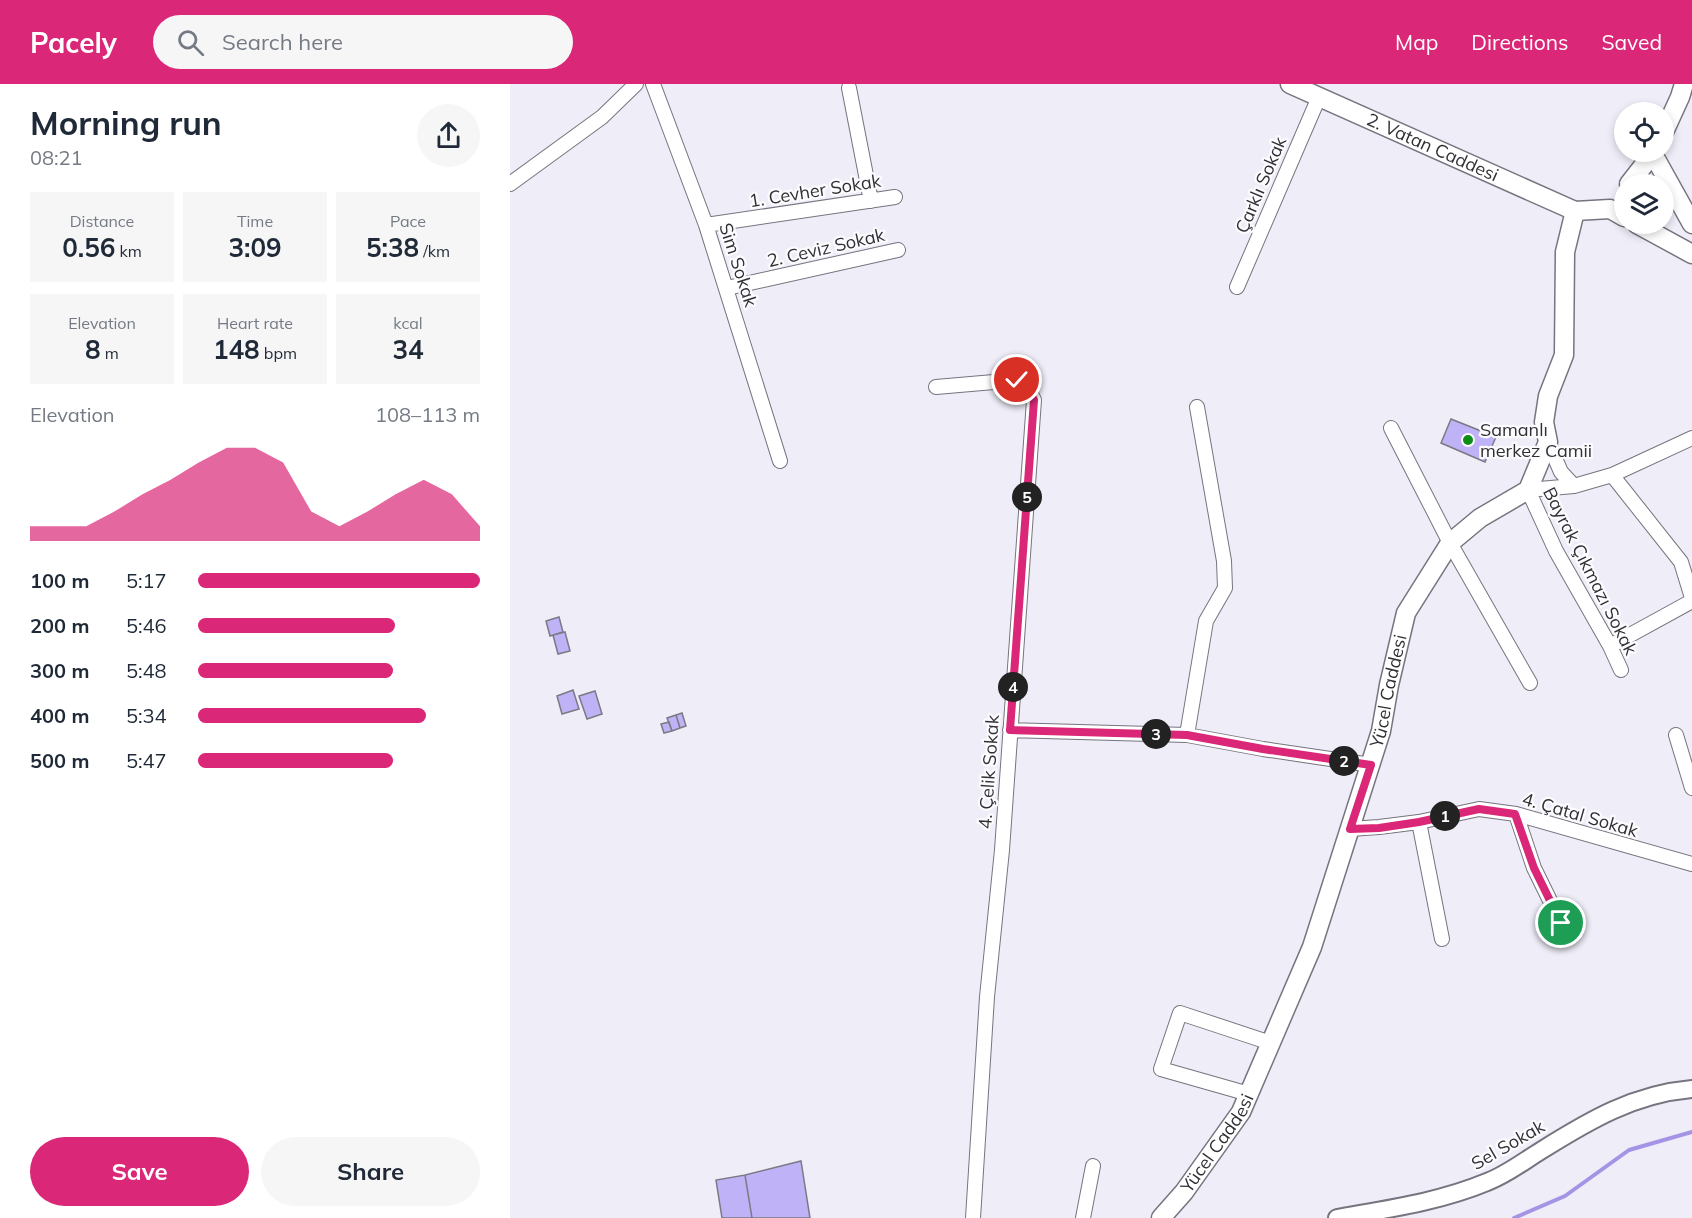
<!DOCTYPE html>
<html lang="en">
<head>
<meta charset="utf-8">
<style>
  :root { --surface:#fff; --page:#f6f6f7; --text:#1f2937; --muted:#747a83; --accent:#db2777 }
  body { margin:0; font-family:Mulish,sans-serif; background:var(--page); color:var(--text); height:100vh; display:flex; flex-direction:column; font-size:22px; white-space:nowrap }
  * { box-sizing:border-box; margin:0 }
  p { font-size:20px; color:var(--muted) }
  .icon { flex:none; width:33px; height:33px; fill:none; stroke:currentColor; stroke-width:2; stroke-linecap:round; stroke-linejoin:round }
  .map { position:relative; flex:1; overflow:hidden }
  .drawer { display:flex; flex-direction:column; background:var(--surface); width:510px }
  .drawer>* { flex:none }
  .tools { position:absolute; left:1104px; top:18px; display:grid; gap:12px }
  .tools a { display:grid; place-items:center; width:60px; height:60px; border-radius:50%; background:var(--surface); box-shadow:0 3px 9px #0003; font-size:30px }
  .pin { position:absolute; display:grid; place-items:center; width:51px; height:51px; color:#fff; margin:-26px; border:3px solid #fff; border-radius:50%; box-shadow:0 2px 6px #0007 }
  .km { position:absolute; width:30px; height:30px; margin:-15px; border-radius:50%; background:#222; color:#fff; font-size:16px; line-height:30px; text-align:center }
  .round { display:grid; place-items:center; flex:none; width:63px; height:63px; border-radius:32px; background:var(--page) }
  .headline { display:flex; align-items:center; justify-content:space-between; height:102px; padding:0 30px }
  h1 { font-size:33px; font-weight:700; line-height:45px }
  .stats { display:grid; grid-template-columns:repeat(3,1fr); gap:9px; height:102px; padding:6px 30px }
  .stats div { display:grid; align-content:center; border-radius:0px; background:var(--page); text-align:center }
  .stats b { font-size:26px; font-weight:700 }
  .stats small { font-size:16px; font-weight:400 }
  .stats p { font-size:16px }
  .chart { height:168px; padding:12px 30px }
  .chart p { display:flex; justify-content:space-between }
  .chart svg { width:100%; height:108px; margin-top:6px; fill:var(--accent); opacity:.7 }
  .button { display:flex; gap:12px; margin-top:auto; padding:12px 30px }
  .button a { flex:1; height:69px; border-radius:36px; background:var(--accent); color:#fff; font-size:24px; font-weight:700; line-height:69px; text-align:center }
  .button a+a { background:var(--page); color:var(--text) }
  ul { padding:0 30px; list-style:none; font-size:20px }
  li { display:grid; grid-template-columns:96px 72px 1fr; align-items:center; height:45px }
  li i { height:15px; border-radius:8px; background:var(--accent) }
  header { display:flex; align-items:center; gap:36px; box-sizing:border-box; height:84px; padding:0 30px; background:var(--accent); color:#fff }
  header strong { font-size:28px }
  nav { display:flex; gap:33px; margin-inline-start:auto; font-size:21px }
  .search { width:420px; height:54px; background:var(--page); display:flex; align-items:center; gap:15px; box-sizing:border-box; padding:0 21px; border-radius:33px; color:var(--muted); font-size:22px }
  main { display:flex; flex:1; min-height:0 }
  .map>svg:first-child { display:block }
  .lines { fill:none; stroke-linecap:round; stroke-linejoin:round }
  .stream { stroke:#a593e6; stroke-width:4 }
  .building { fill:#c0b2f6; stroke:#7b7983; stroke-width:1.5 }
  .minor-casing { stroke:#76747e; stroke-width:16 }
  .tertiary-casing { stroke:#76747e; stroke-width:20 }
  .secondary-casing { stroke:#76747e; stroke-width:21 }
  .minor { stroke:#fff; stroke-width:14 }
  .tertiary { stroke:#fff; stroke-width:16 }
  .secondary { stroke:#fff; stroke-width:18 }
  .route-casing { stroke:#fff; stroke-width:12 }
  .route { stroke:#db2777; stroke-width:8 }
  .poi-dot { fill:#0d8c18; stroke:#fcfbfe; stroke-width:2 }
  .labels { text-anchor:middle; stroke-width:4.5; stroke-linejoin:round; paint-order:stroke }
  .street-label { font-size:18px; fill:#302f33; stroke:#fcfbfe }
  .poi-label { font-size:18px; fill:#302f33; stroke:#fcfbfe; text-anchor:start }
</style>
</head>
<body>
<header>
<strong>Pacely</strong>
<div class="search"><svg class="icon" aria-label="search" viewBox="0 0 24 24"><circle cx="10" cy="10" r="6"/><path d="M15 15l6 6"/></svg>Search here</div>
<nav><a>Map</a><a>Directions</a><a>Saved</a></nav>
</header>
<main>
<section class="drawer">
<div class="headline"><div><h1>Morning run</h1><p>08:21</p></div><a class="round"><svg class="icon" aria-label="share" viewBox="0 0 24 24"><path d="M12 15V3M7 8l5-5 5 5M5 13v7h14v-7"/></svg></a></div>
<div class="stats">
<div><p>Distance</p><b>0.56<small> km</small></b></div>
<div><p>Time</p><b>3:09</b></div>
<div><p>Pace</p><b>5:38<small> /km</small></b></div>
</div>
<div class="stats">
<div><p>Elevation</p><b>8<small> m</small></b></div>
<div><p>Heart rate</p><b>148<small> bpm</small></b></div>
<div><p>kcal</p><b>34</b></div>
</div>
<div class="chart"><p><span>Elevation</span>108–113 m</p>
<svg viewBox="0 0 160 44" preserveAspectRatio="none"><path d="M0 44V38L10 38L20 38L30 32L40 25L50 19L60 12L70 6L80 6L90 12L100 32L110 38L120 32L130 25L140 19L150 25L160 38V44z"/></svg>
</div>
<ul>
<li><b>100 m</b>5:17<i style="width:100%"></i></li>
<li><b>200 m</b>5:46<i style="width:70%"></i></li>
<li><b>300 m</b>5:48<i style="width:69%"></i></li>
<li><b>400 m</b>5:34<i style="width:81%"></i></li>
<li><b>500 m</b>5:47<i style="width:69%"></i></li>
</ul>
<div class="button"><a>Save</a><a>Share</a></div>
</section>
<div class="map">
<svg width="1182" height="1134" viewBox="0 0 1182 1134">
  <rect width="100%" height="100%" fill="#eeedf8"/>
  <g class="lines">
    <path class="stream" d="M1004 1134 1055 1112 1119 1066 1182 1048"/>
  </g>
  <path class="building" d="M941 335 986 353 975 378 931 359Z
    M49 533 53 548 40 552 36 537Z
    M55 548 60 567 48 570 43 551Z
    M63 606 69 625 52 630 47 612Z
    M85 607 92 630 77 635 69 612Z
    M172 629 176 642 170 644 166 631Z
    M166 631 170 644 162 647 157 634Z
    M159 638 162 647 154 649 151 640Z
    M291 1077 300 1134H242L235 1091Z
    M235 1091 242 1134H212L206 1096Z"/>
  <g class="lines">
    <g class="minor-casing">
      <path id="minor" d="M143 0 196 141 270 377
        M339 4 361 117
        M0 100 92 33 126 0
        M196 141 385 113
        M727 203 809 13
        M217 204 388 166
        M426 303 507 296 518 304 524 316 492 766 477 913 463 1134
        M881 344 940 459 1020 599
        M1038 358 1051 388 1064 402
        M1102 391 1171 478 1182 514
        M1100 562 1182 517
        M1111 586 1100 562 1046 467 1018 406 1064 402 1102 391 1182 354
        M500 646 677 651 753 665 861 681
        M677 651 696 537 715 504 714 477 687 323
        M1166 651 1182 704
        M1006 730 1024 784 1051 839
        M909 738 932 855
        M840 745 869 743 909 738 969 725 1006 730 1182 780
        M739 1010 651 985 670 929 761 959
        M573 1134 583 1082"/>
    </g>
    <g class="tertiary-casing">
      <path id="tertiary" d="M827 1134C877 1125 929 1118 977 1098 996 1091 1014 1077 1032 1066 1080 1036 1124 1010 1182 1005"/>
    </g>
    <g class="secondary-casing">
      <g id="secondary">
        <path id="s1" d="M780 0 1065 127 1100 125 1114 133"/>
        <path d="M1154 48 1170 13 1174 0"/>
        <path d="M1143 70 1182 140"/>
        <path d="M1119 100 1144 68"/>
        <path d="M1127 140 1182 170"/>
        <path id="s2" d="M651 1134 674 1108 731 1028 802 863 871 647 879 601 896 529 940 459 970 434 1018 406 1038 358 1034 338 1038 312 1054 271 1055 168 1065 127"/>
      </g>
    </g>
    <use href="#minor" class="minor"/>
    <use href="#tertiary" class="tertiary"/>
    <use href="#secondary" class="secondary"/>
  </g>
  <g class="lines">
    <g class="route-casing">
      <path id="route" d="M507 296 518 304 524 316 500 646 677 651 753 665 861 681 840 745 869 744 909 738 969 725 1005 730 1024 784 1051 839"/>
    </g>
    <use href="#route" class="route"/>
  </g>
  <circle class="poi-dot" cx="958" cy="356" r="6"/>
  <g class="labels">
    <g class="street-label">
      <text dy="6" stroke="none"><textPath href="#s1" startOffset="156">2. Vatan Caddesi</textPath></text>
      <text transform="translate(751 101) rotate(-67)" y="6">Çarklı Sokak</text>
      <text transform="translate(305 107) rotate(-9)" y="6">1. Cevher Sokak</text>
      <text transform="translate(316 164) rotate(-13)" y="6">2. Ceviz Sokak</text>
      <text transform="translate(228 181) rotate(72)" y="6">Sim Sokak</text>
      <text transform="translate(1080 487) rotate(63)" y="6">Bayrak Çıkmazı Sokak</text>
      <text dy="6" stroke="none"><textPath href="#s2" startOffset="580">Yücel Caddesi</textPath></text>
      <text transform="translate(479 688) rotate(-86)" y="6">4. Çelik Sokak</text>
      <text transform="translate(1070 731) rotate(16)" y="6">4. Çatal Sokak</text>
      <text dy="6" stroke="none"><textPath href="#s2" startOffset="94">Yücel Caddesi</textPath></text>
      <text transform="translate(998 1061) rotate(-30)" y="6">Sel Sokak</text>
    </g>
    <g class="poi-label">
      <text x="970" y="352">Samanlı<tspan x="970" dy="21">merkez Camii</tspan></text>
    </g>
  </g>
</svg>
<div class="tools">
<a><svg class="icon" aria-label="locate" viewBox="0 0 24 24"><circle cx="12" cy="12" r="6"/><path d="M12 2v4M12 18v4M2 12h4M18 12h4"/></svg></a>
<a><svg class="icon" aria-label="layers" viewBox="0 0 24 24"><path d="M12 4l9 5-9 5-9-5zM3 14l9 5 9-5"/></svg></a>
</div>
<div class="pin" style="left:1051px;top:839px;background:#1e9e55"><svg class="icon" aria-label="arrive" viewBox="0 0 24 24"><path d="M6 21V4h12l-3 4 3 4H6"/></svg></div>
<div class="pin" style="left:507px;top:296px;background:#d93025"><svg class="icon" aria-label="check" viewBox="0 0 24 24"><path d="M5 12l5 5 9-10"/></svg></div>
<b class="km" style="left:935px;top:732px">1</b>
<b class="km" style="left:834px;top:677px">2</b>
<b class="km" style="left:646px;top:650px">3</b>
<b class="km" style="left:503px;top:603px">4</b>
<b class="km" style="left:517px;top:413px">5</b>
</div>
</main>
</body>
</html>
